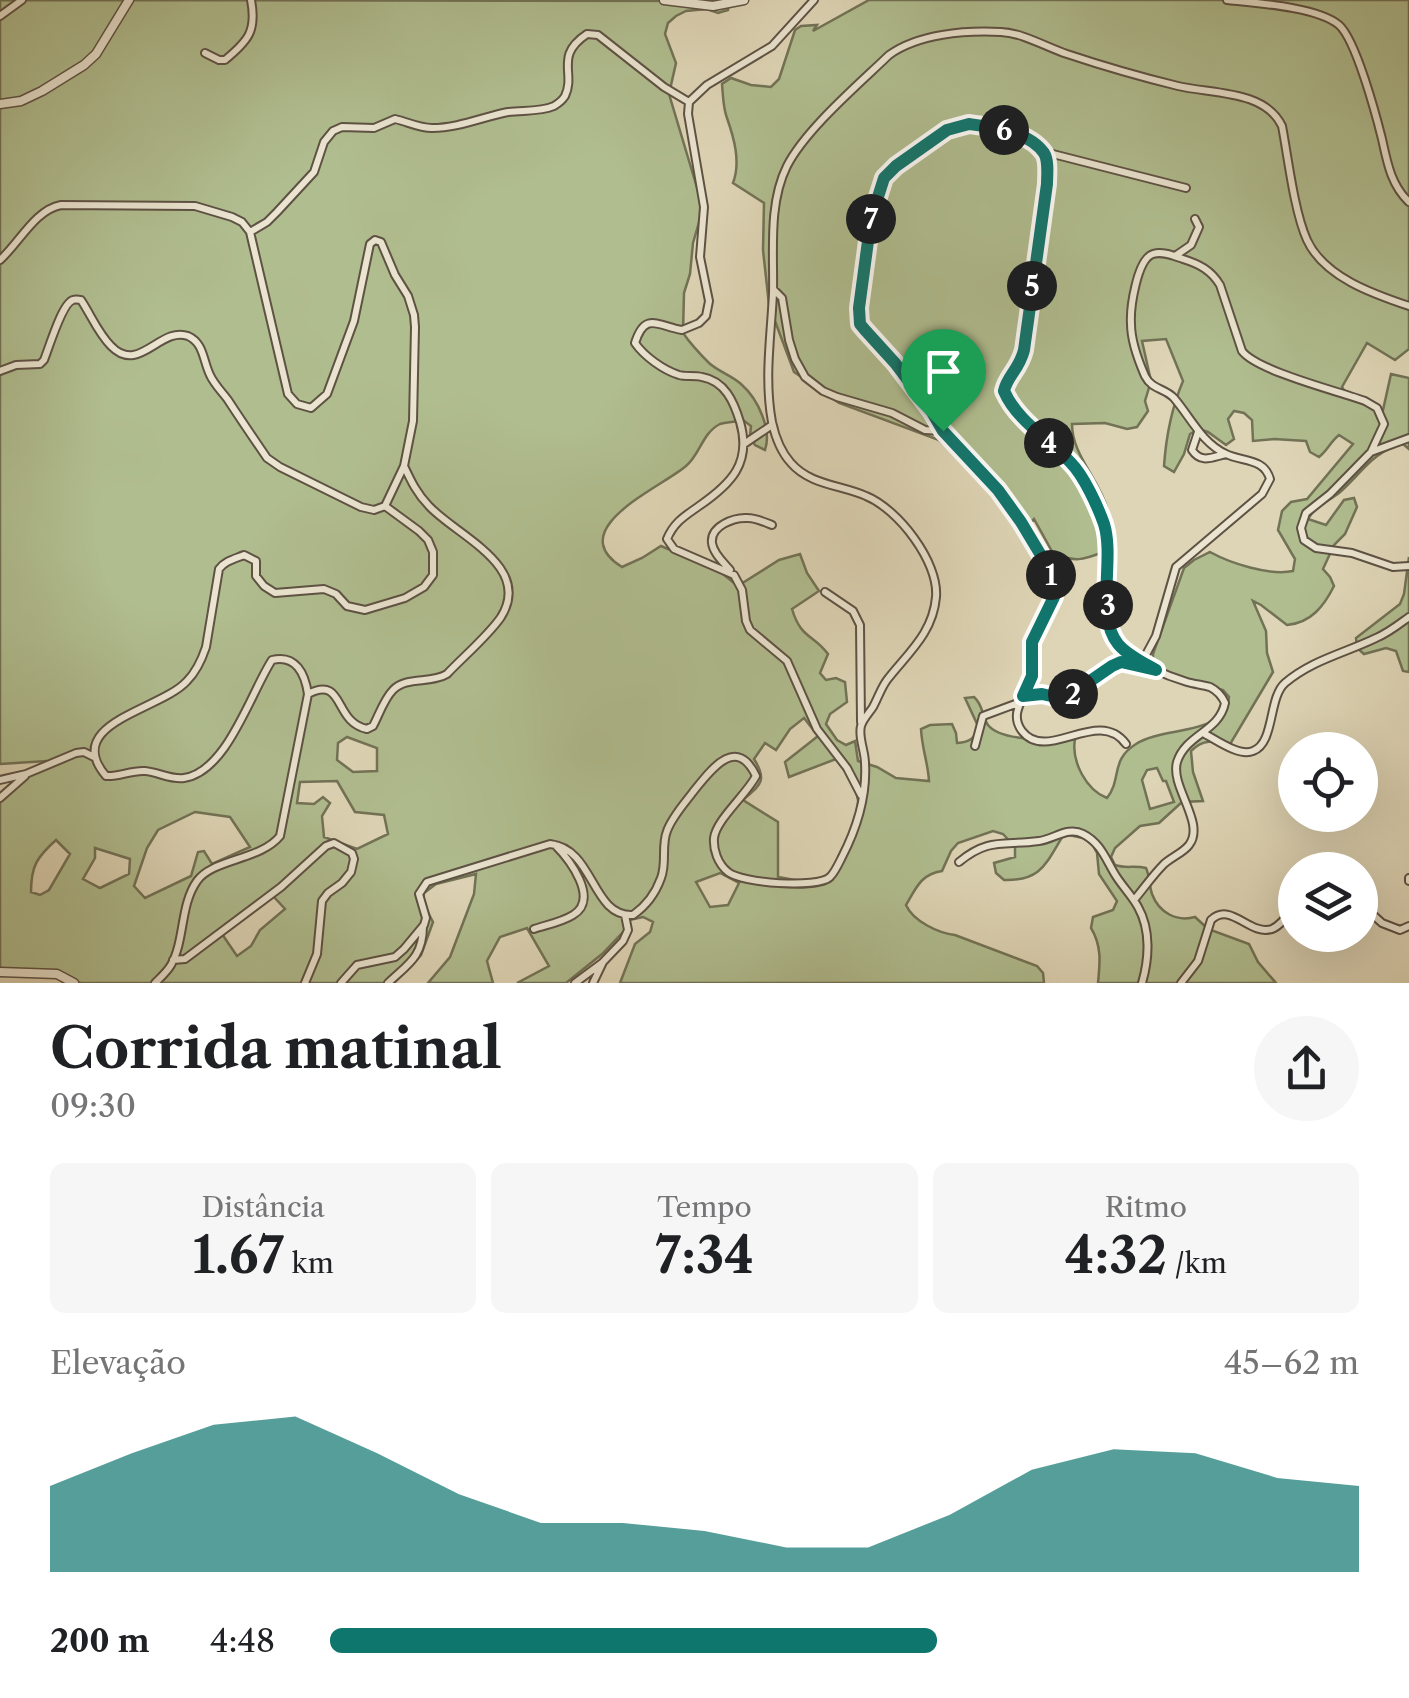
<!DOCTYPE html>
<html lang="pt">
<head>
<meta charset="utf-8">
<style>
  :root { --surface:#fff; --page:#f6f6f6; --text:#202124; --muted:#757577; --accent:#0f766e }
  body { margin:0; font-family:"Libre Caslon Text",serif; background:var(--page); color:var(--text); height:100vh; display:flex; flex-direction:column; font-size:38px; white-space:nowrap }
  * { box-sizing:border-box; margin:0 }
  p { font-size:32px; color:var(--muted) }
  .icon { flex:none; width:55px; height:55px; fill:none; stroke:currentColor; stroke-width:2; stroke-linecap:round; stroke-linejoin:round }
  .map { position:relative; height:983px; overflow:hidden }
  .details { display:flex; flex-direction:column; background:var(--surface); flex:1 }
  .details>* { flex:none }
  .buttons { position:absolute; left:1278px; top:732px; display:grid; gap:20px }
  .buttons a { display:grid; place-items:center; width:100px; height:100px; border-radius:50%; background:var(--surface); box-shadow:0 10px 40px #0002; font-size:50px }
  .pin { position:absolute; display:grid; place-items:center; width:85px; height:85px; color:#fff; margin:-102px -42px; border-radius:50% 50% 50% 0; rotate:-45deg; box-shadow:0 0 10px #0007 }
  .pin .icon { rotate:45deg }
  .km { position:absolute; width:50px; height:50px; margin:-25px; border-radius:50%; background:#222; color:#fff; font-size:28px; line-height:50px; text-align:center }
  .round { display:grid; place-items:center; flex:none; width:105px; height:105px; border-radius:52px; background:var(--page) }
  .headline { display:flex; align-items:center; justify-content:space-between; height:170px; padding:0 50px }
  h1 { font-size:55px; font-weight:700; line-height:75px }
  .stats { display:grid; grid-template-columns:repeat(3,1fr); gap:15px; height:170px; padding:10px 50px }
  .stats div { display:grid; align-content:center; border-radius:15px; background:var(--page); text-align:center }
  .stats b { font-size:50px; font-weight:700 }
  .stats small { font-size:28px; font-weight:400 }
  .stats p { font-size:28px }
  .chart { height:280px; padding:20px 50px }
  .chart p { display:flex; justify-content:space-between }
  .chart svg { width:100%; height:180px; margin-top:10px; fill:var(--accent); opacity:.7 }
  ul { padding:0 50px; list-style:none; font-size:32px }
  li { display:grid; grid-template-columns:160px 120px 1fr; align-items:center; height:75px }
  li i { height:25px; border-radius:12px; background:var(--accent) }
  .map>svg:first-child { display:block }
  .green { fill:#b0bd8f; stroke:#727256; stroke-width:2.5; fill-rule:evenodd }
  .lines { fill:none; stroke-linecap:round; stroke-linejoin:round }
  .minor-casing { stroke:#5e5244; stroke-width:10 }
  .tertiary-casing { stroke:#5e5244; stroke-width:11 }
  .minor { stroke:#eae4d0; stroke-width:6 }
  .tertiary { stroke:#eae4d0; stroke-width:8 }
  .route-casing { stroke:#fff; stroke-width:20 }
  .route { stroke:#0f766e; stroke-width:12 }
</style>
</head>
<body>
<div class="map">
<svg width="1409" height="983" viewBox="0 0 1409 983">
  <rect width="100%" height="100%" fill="#ded5b6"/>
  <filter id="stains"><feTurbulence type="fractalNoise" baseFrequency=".002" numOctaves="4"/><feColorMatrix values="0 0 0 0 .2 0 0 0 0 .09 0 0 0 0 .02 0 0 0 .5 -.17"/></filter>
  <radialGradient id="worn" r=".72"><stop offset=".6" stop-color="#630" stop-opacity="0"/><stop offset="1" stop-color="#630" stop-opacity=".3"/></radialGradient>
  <path class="green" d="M0 0 729 1 728 10 718 13 707 9 686 11 676 16 668 23 665 34 676 63 669 94 701 201 702 212 693 243 690 274 684 293 683 333C690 343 700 354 709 363 719 372 733 376 742 385 758 399 772 430 765 450L755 445 750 436 751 426 743 420C736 422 726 422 720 424 702 433 700 455 686 466 662 487 561 529 622 567L642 558 661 546 718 570 734 583 744 582 779 560 800 554 807 573 819 591 792 609C801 639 813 634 828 654L820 673 826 680 836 678 845 682 847 702 830 714 826 724 837 740 846 745 855 741 858 761 877 767 896 778 929 781C928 763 922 749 921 729L930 725 952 724 956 733 957 743C970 742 975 739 978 726L965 698 974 697C984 706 981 715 988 725 1001 742 1055 740 1075 739 1071 761 1086 790 1107 798 1122 779 1110 760 1136 744 1163 726 1226 736 1229 697L1223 690 1162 672 1153 665V654L1184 568 1194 560 1210 552C1230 563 1269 576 1293 571L1295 559 1278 530 1282 511 1291 502 1307 499 1353 444 1339 435C1330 442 1328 450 1319 457L1310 452 1306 441 1274 439 1253 441 1252 420 1244 413 1234 411 1228 419 1234 439 1226 445 1208 432 1199 429 1190 434 1184 454 1174 472 1164 466C1166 437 1172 407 1183 381L1166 339 1142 341 1151 381 1145 401 1148 411 1137 427 1127 429 1105 423 1072 424C1072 469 1128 498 1103 552 1081 561 1076 561 1054 555L1034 519 1019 533 978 474 939 440 839 403 794 372 769 305 763 250 764 203 733 183C741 162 734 138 727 118 723 108 723 95 722 84L731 78 751 85 771 87 779 79 795 30 801 26 817 25 813 31 869 0H1409V349L1395 360 1367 343 1342 387 1348 397 1383 410 1391 374 1409 378V449L1403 444C1374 450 1360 475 1339 493 1327 502 1315 506 1308 519L1326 525 1344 500 1354 498 1357 507 1345 534 1334 545 1323 569 1330 577 1334 586C1324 606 1311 623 1287 625L1261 605 1253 601 1266 631 1267 653 1273 672 1229 746C1214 740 1203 739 1191 751L1193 772 1203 801 1182 802 1159 823 1140 826 1115 848 1111 857 1115 865C1126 869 1134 865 1146 868 1150 877 1149 885 1152 894 1159 913 1177 922 1195 917L1208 929 1249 944 1258 962 1276 983H1098C1100 963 1102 946 1091 928L1093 917 1113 910 1117 901 1099 874 1097 853 1092 844 1083 838 1064 834C1046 863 1042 881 1004 880L996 873 994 863 1015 857V847L1003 834 993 831 958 843 951 851 942 871C921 874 916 888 906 905 913 921 938 933 955 935L1037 966 1043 973 1044 983H620L635 944 650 932 653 922 643 917 625 921 626 929 602 954 566 983H517L549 966 527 928 500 937 487 961 493 983H428L450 957 474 894 476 874 436 884 424 893 423 903 433 922 421 955 394 983H81L53 974 0 976V795L23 774 47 761 0 764ZM804 718 818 736 785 762 789 777 836 759C847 770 856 785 858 800 859 814 837 872 825 878 813 885 791 879 778 877V822L743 800C760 785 768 781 754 759L765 743 776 750 790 729ZM347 737 377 748V771L353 772 337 760 338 743ZM1157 768 1163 781H1166L1174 802 1150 809 1142 780 1147 770ZM337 781 355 812 384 815 388 834 357 849 324 837 322 816 330 803 323 797 314 804 297 803 300 782ZM195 812 230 817 250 847 212 864 204 851 198 852 191 876 145 898 134 886 147 848 158 830ZM56 840 70 854 49 890 40 895 31 892C31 866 37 857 56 840ZM95 848 130 859 129 874 100 888 83 879 95 858ZM720 873 739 883 728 905 710 907 696 882ZM273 896 285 909 260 930 251 946 237 956 222 934Z
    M1409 557V672L1403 671 1396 651 1386 648 1364 654 1357 648 1356 638 1400 604 1404 594Z"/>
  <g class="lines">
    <g class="minor-casing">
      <path id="minor" d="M814 0 772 46 707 85 689 102 688 114 704 207 700 257 709 301 706 316 699 323 682 330C658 326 645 311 635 343 644 356 663 370 679 375 686 377 694 375 702 377 725 381 734 402 740 422 752 463 731 484 699 506 685 516 674 522 667 539L674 549 734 575 742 590 746 621 750 630 787 661 817 729 847 768 861 795
        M1227 0C1256 3 1318 7 1339 25 1356 40 1376 115 1382 139 1387 162 1391 185 1409 202
        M0 16 22 0
        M205 53 219 60H225C248 41 257 31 251 0
        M1045 152 1186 188
        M250 232 267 222 277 212 314 172 324 142 333 131 342 127 374 128 395 119C408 122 419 128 432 128 458 128 483 117 508 112 523 110 540 112 554 106 559 103 562 101 565 96 576 73 554 56 587 34L598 35 664 87 689 102
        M1175 256 1191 245 1199 227 1195 219
        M0 260C20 242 35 210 61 205L195 206 232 217 242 222 250 232 288 394 297 404 311 408 327 394 354 321 370 244 375 240 381 242 395 275 408 296 414 315 415 327 413 421 404 466 385 506 374 510 361 507 280 467 267 458C254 439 241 420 228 400 222 392 214 384 210 375 203 361 204 343 188 336 160 326 139 375 111 346 98 333 91 315 81 300 79 300 76 299 73 300 62 303 49 348 44 360L40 364 16 365 0 371
        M774 290 782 298 789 340 795 359 805 377 823 391 837 397 892 413 925 430 943 431
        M1198 432 1192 450C1201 464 1212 457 1226 454
        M1409 438 1371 452 1330 494 1306 513 1301 528 1304 540 1316 548 1352 553 1393 567 1409 566
        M744 444 772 425
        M730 570C724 563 713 553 712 543 710 526 734 517 748 518 756 518 764 522 772 525
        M825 592 853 611 860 625 861 722
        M1142 662 1156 636 1176 567 1262 494 1270 479C1264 458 1243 462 1226 454 1202 443 1191 418 1174 398 1165 388 1152 390 1145 376 1138 360 1131 341 1131 324 1130 308 1137 259 1153 254 1163 251 1174 256 1183 259 1199 264 1211 270 1220 285L1242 351C1257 371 1338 391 1365 401L1377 408 1384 424 1371 452
        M308 694C345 675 333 722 367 729L373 726C379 715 384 699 393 690 406 676 431 684 447 674 462 658 489 635 501 617 533 566 457 536 429 506 417 494 411 481 404 466
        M1024 696 1042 694 1068 698 1116 663 1126 662 1153 670
        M1203 733C1215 739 1239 757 1253 751 1275 743 1268 698 1285 683 1312 660 1345 653 1376 638 1388 633 1398 625 1409 617
        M1126 744C1098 706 1047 764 1022 731 1007 711 1029 695 1032 675 1033 662 1030 649 1033 637 1044 603 1066 600 1044 560 1031 536 1016 511 998 490 982 471 963 454 946 434 940 427 936 417 930 409 920 395 909 380 898 367 887 353 871 342 863 327 852 309 873 198 884 178 889 169 946 131 958 125 980 122 1029 132 1043 152 1049 160 1047 174 1047 184L1024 350C1020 369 1007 375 1004 391 1017 422 1050 440 1072 464 1084 477 1099 508 1104 525 1115 559 1095 620 1119 646 1133 662 1167 676 1187 682 1194 684 1203 685 1210 687 1218 691 1222 696 1225 703 1219 732 1186 734 1177 762 1170 787 1206 823 1189 845 1184 852 1172 857 1164 864 1153 875 1144 888 1134 900
        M975 746 983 716 1018 703
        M0 780 26 774 76 753 84 752 94 757
        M0 798 25 776
        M959 862C989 837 1004 846 1039 841 1054 839 1068 826 1083 834 1101 843 1106 860 1116 876 1123 887 1132 896 1138 907 1151 930 1149 959 1142 983
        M1409 878V881
        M1360 903 1382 923 1400 930 1409 926
        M534 929C546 925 562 922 573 915 600 899 569 859 555 845
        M173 960 185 959 281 887 326 846 334 843 352 853 354 859 351 872 342 883 328 893 322 901 317 954 305 983
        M155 983C160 978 167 972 171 965 185 940 180 905 197 881 212 859 261 860 280 836L308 694C305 674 296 654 272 660 251 692 227 772 184 778 171 780 158 772 145 771 131 770 119 777 106 776 61 723 161 710 187 681 196 672 202 659 206 647L219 569C225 561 234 559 244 555L256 561V576L264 586 275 593 324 589 336 594 347 606 365 610 405 598 424 587 433 575V552L428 540 419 531 385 506
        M341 983 357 965 395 957 404 949 424 925 426 918 419 894 427 882 550 844C595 849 591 917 633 915 646 906 656 892 661 878 667 863 661 846 667 831 672 817 684 804 693 792 710 771 736 734 756 776 746 795 716 820 714 838 713 850 718 864 728 872 741 883 817 889 830 877 835 872 839 863 842 857 857 828 867 797 865 763 865 751 858 737 861 726 863 719 870 712 873 707 878 698 881 688 887 680 908 653 933 633 936 597 939 562 898 509 866 496 841 485 810 485 791 463 781 452 775 436 772 422 764 379 771 336 773 293 774 253 768 204 787 166 806 129 858 85 889 55 918 34 965 30 1001 32 1023 33 1046 47 1067 54 1103 66 1141 77 1178 86 1212 94 1265 90 1282 126 1288 157 1294 211 1307 240 1324 277 1373 294 1409 306
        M388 983C408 964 423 957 423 926
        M575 983 602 963
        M593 983 603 962 623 941 628 930 625 915
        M1181 983 1198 961 1211 920C1231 901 1249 936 1272 929 1282 925 1289 913 1295 905"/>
    </g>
    <g class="tertiary-casing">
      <path id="tertiary" d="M664 0 713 6 744 0
        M0 104 21 101 42 91 84 65 96 54 129 0
        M0 972 57 974 74 983"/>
    </g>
    <use href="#minor" class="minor"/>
    <use href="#tertiary" class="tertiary"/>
  </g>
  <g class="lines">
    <g class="route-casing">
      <path id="route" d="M969 124C992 127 1029 131 1044 153 1049 161 1047 175 1047 184L1024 350C1019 370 1007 376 1004 391 1017 421 1050 440 1071 463 1084 476 1098 507 1104 524 1115 559 1095 616 1118 644 1127 655 1144 663 1156 670L1121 662 1112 666 1064 699 1042 694 1023 696 1032 676V642L1054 597 1053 581 1045 562 1021 522 998 490 943 431 932 412 895 363 865 330 860 324 859 308 871 219 884 178 896 166 947 130Z"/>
    </g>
    <use href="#route" class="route"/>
  </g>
  <rect width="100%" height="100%" filter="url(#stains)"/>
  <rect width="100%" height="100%" fill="url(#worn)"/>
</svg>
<div class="buttons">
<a><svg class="icon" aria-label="locate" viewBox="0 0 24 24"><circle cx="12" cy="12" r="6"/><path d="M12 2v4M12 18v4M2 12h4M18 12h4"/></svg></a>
<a><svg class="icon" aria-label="layers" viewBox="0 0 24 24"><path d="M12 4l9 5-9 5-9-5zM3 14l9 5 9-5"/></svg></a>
</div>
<div class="pin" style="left:943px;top:431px;background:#1e9e55"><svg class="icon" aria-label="arrive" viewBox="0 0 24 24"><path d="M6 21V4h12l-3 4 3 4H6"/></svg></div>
<b class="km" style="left:1051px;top:575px">1</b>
<b class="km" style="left:1073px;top:694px">2</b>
<b class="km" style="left:1108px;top:605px">3</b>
<b class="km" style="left:1049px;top:443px">4</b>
<b class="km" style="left:1032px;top:286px">5</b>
<b class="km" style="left:1004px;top:130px">6</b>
<b class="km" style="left:871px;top:219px">7</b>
</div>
<section class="details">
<div class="headline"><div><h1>Corrida matinal</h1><p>09:30</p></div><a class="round"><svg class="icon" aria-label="share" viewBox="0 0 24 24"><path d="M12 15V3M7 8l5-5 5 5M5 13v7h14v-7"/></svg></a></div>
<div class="stats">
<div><p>Distância</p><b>1.67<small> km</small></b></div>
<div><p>Tempo</p><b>7:34</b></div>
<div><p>Ritmo</p><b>4:32<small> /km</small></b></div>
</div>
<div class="chart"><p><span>Elevação</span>45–62 m</p>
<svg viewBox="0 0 160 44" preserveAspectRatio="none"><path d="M0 44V23L10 15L20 8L30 6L40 15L50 25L60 32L70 32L80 34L90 38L100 38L110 30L120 19L130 14L140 15L150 21L160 23V44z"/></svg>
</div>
<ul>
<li><b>200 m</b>4:48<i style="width:59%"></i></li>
</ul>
</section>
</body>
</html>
